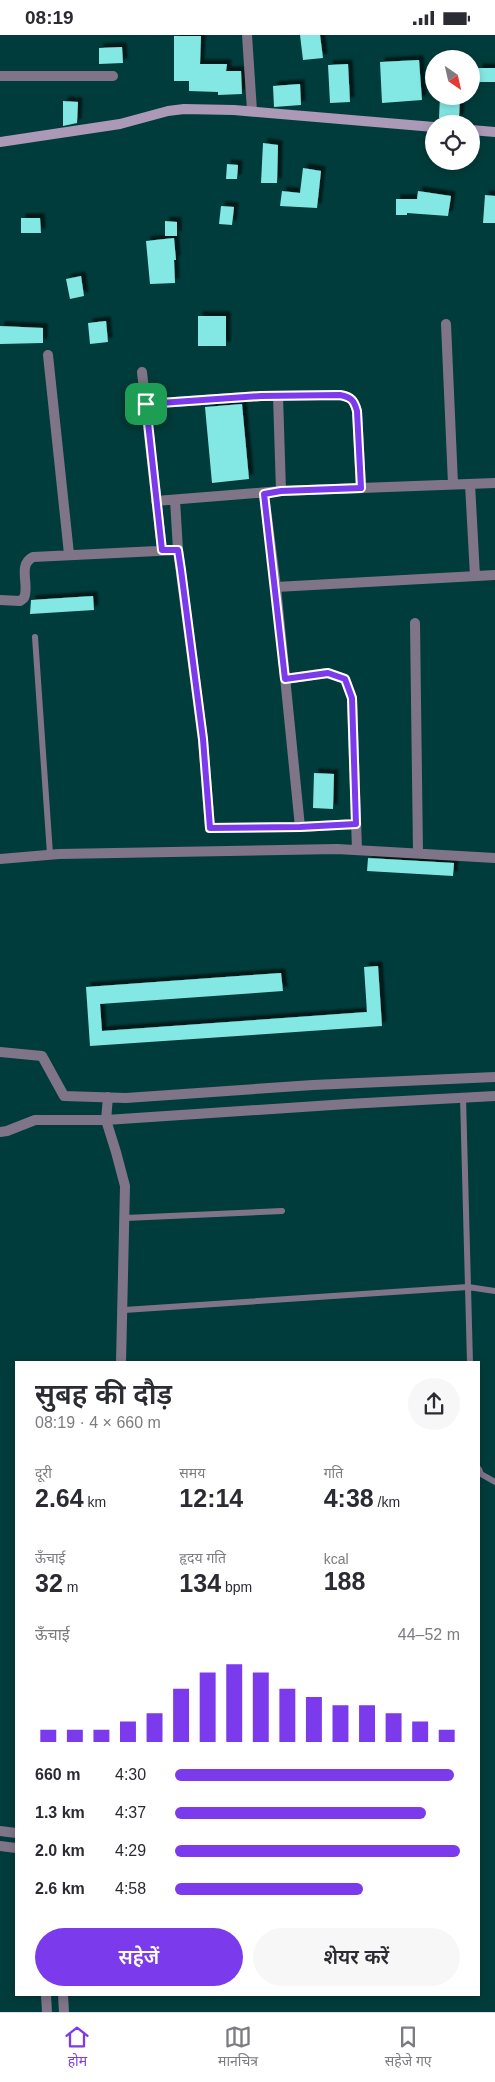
<!DOCTYPE html>
<html lang="hi">
<head>
<meta charset="utf-8">
<style>
  :root { --surface:#fff; --page:#f7f7f7; --text:#2b2b33; --muted:#7c7c81; --line:#e1e1e2; --accent:#7c3aed }
  body { margin:0; font-family:Helvetica,"Noto Sans Devanagari",sans-serif; background:var(--page); color:var(--text); height:100vh; display:flex; flex-direction:column; font-size:19px; white-space:nowrap }
  * { box-sizing:border-box; margin:0 }
  p { font-size:16px; color:var(--muted) }
  .icon { flex:none; width:28px; height:28px; fill:none; stroke:currentColor; stroke-width:2; stroke-linecap:round; stroke-linejoin:round }
  .map { position:relative; flex:1; overflow:hidden }
  .details { position:absolute; left:15px; top:1326px; width:465px; height:635px; display:flex; flex-direction:column; background:var(--surface); border-radius:0px; box-shadow:0 2px 8px #0003 }
  .details>* { flex:none }
  .needle { width:32px; rotate:146deg }
  .controls { position:absolute; left:425px; top:15px; display:grid; gap:10px }
  .controls a { display:grid; place-items:center; width:55px; height:55px; border-radius:50%; background:var(--surface); box-shadow:0 2px 8px #0003; font-size:25px }
  .pin { position:absolute; display:grid; place-items:center; width:42px; height:42px; color:#fff; margin:-21px; border-radius:10px; box-shadow:0 2px 8px #0006 }
  .round { display:grid; place-items:center; flex:none; width:52px; height:52px; border-radius:26px; background:var(--page) }
  .summary { display:flex; align-items:center; justify-content:space-between; height:85px; padding:0 20px }
  h1 { font-size:28px; font-weight:600; line-height:38px }
  .metrics { display:grid; grid-template-columns:repeat(3,1fr); gap:8px; height:85px; padding:5px 20px }
  .metrics div { display:grid; align-content:center }
  .metrics b { font-size:25px; font-weight:600 }
  .metrics small { font-size:14px; font-weight:400 }
  .metrics p { font-size:14px }
  .chart { height:140px; padding:10px 20px }
  .chart p { display:flex; justify-content:space-between }
  .chart svg { width:100%; height:90px; margin-top:5px; stroke:var(--accent); stroke-width:6 }
  .primary-button { display:flex; gap:10px; margin-top:auto; padding:10px 20px }
  .primary-button a { flex:1; height:58px; border-radius:30px; background:var(--accent); color:#fff; font-size:20px; font-weight:600; line-height:58px; text-align:center }
  .primary-button a+a { background:var(--page); color:var(--text) }
  ul { padding:0 20px; list-style:none; font-size:16px }
  li { display:grid; grid-template-columns:80px 60px 1fr; align-items:center; height:38px }
  li i { height:12px; border-radius:6px; background:var(--accent) }
  .status { display:flex; justify-content:space-between; align-items:center; height:35px; padding:0 25px; background:var(--surface); direction:ltr }
  .status svg { height:14px; fill:currentColor }
  .tabs { display:flex; justify-content:space-around; align-items:center; height:70px; border-top:1px solid var(--line); background:var(--surface); font-size:14px; color:var(--muted) }
  .tabs a { display:grid; justify-items:center; gap:2px }
  .tabs .current { color:var(--accent) }
  .map>svg:first-child { display:block }
  .building { fill:#83e8e3; filter:url(#shadow) }
  .lines { fill:none; stroke-linecap:round; stroke-linejoin:round }
  .lane { stroke:#807588; stroke-width:6 }
  .street { stroke:#807588; stroke-width:10 }
  .secondary { stroke:#ab99b7; stroke-width:10 }
  .route-casing { stroke:#fff; stroke-width:10 }
  .route { stroke:#7c3aed; stroke-width:6 }
</style>
</head>
<body>
<div class="status"><b>08:19</b><svg viewBox="0 0 49 12"><path d="M0 12V9h3v3zM5 12V6h3v6zM10 12V3h3v9zM15 12V0h3v12zM26 1h20v11H26zM47 4h2v5h-2z"/></svg></div>
<div class="map">
<svg width="495" height="1977" viewBox="0 0 495 1977">
  <defs>
    <filter id="shadow"><feDropShadow dx="4.5" dy="-4.5" stdDeviation="1" flood-color="#0009"/></filter>
  </defs>
  <rect width="100%" height="100%" fill="#003c3b"/>
  <path class="building" d="M300 0H320L323 23 303 25Z
    M174 1H201L200 29H227L226 36H241L242 59 218 60V57L189 56V46H174Z
    M122 12 123 28 99 29V13Z
    M419 25 422 65 382 68 380 27Z
    M348 29 350 67 330 68 328 30Z
    M478 33H495V47H478Z
    M300 49 301 70 274 72 273 51Z
    M440 61H460L459 84 439 83Z
    M63 66 78 67 77 88 63 91Z
    M263 108 278 110 277 148H261Z
    M227 129 238 130 237 144H226Z
    M303 133 321 136 317 173 280 171 282 156 300 158Z
    M418 156 451 161 448 181 407 178V180H396V164H417Z
    M485 160 495 161V188H483Z
    M221 171 234 172 232 190 219 189Z
    M21 183H40L41 198H21Z
    M165 186 177 187V201H165Z
    M174 203 176 225H174L175 248 150 249 146 206Z
    M81 241 84 261 70 264 66 244Z
    M198 281H226V311H198Z
    M106 286 108 307 90 309 88 288Z
    M0 291 43 293V308L0 309Z
    M242 369 249 444 212 448 205 372Z
    M93 561 94 575 30 579 31 565Z
    M314 738 334 739 333 774 313 773Z
    M368 823 454 828 453 841 367 836Z
    M378 931 382 991 90 1011 86 952 281 938 283 956 100 969 102 996 367 977 364 932Z"/>
  <g class="lines">
    <path class="lane" d="M35 602 50 819
      M463 1062 470 1328
      M125 1183 282 1176
      M124 1275 468 1252 495 1256
      M479 1434 481 1439 495 1447"/>
    <path class="street" d="M247 0 252 76
      M0 41H113
      M446 289 453 449
      M48 320 69 519
      M142 337 162 515
      M278 361 281 456
      M146 369 261 361 340 360C351 362 354 365 357 376L361 453
      M470 449 475 541
      M264 459 276 552 300 792
      M175 465 178 515 203 705 210 793 300 792 356 789
      M156 466 281 456 495 448
      M276 552 495 540
      M0 565 20 566 24 563C30 550 17 530 33 522L178 515
      M415 588 418 818
      M285 644 327 638 345 644 352 663 357 815
      M0 824 59 819 337 814 495 823
      M0 1017 42 1021 64 1061 126 1063 313 1050 495 1042
      M108 1062 106 1085 116 1117 125 1151 121 1328
      M0 1097 7 1096 35 1085H106L347 1069 495 1061
      M0 1796 16 1798
      M0 1811 16 1813
      M46 1960 47 1977
      M63 1960 64 1977"/>
    <path class="secondary" d="M471 95 495 97
      M0 107 120 89 168 76 184 74 234 75 434 92"/>
  </g>
  <g class="lines">
    <g class="route-casing">
      <path id="route" d="M340 360C351 362 354 365 357 376L361 453 281 456 264 459 285 644 328 638 345 644 352 663 356 789 300 792 210 793 203 704 181 535 178 515H162L146 369 261 361Z"/>
    </g>
    <use href="#route" class="route"/>
  </g>
</svg>
<div class="controls">
<a><svg class="needle" viewBox="-14 -14 28 28"><path d="M0-13l5 13h-10z" fill="#e53935"/><path d="M0 13l5-13h-10z" fill="#7c7c81"/></svg></a>
<a><svg class="icon" aria-label="locate" viewBox="0 0 24 24"><circle cx="12" cy="12" r="6"/><path d="M12 2v4M12 18v4M2 12h4M18 12h4"/></svg></a>
</div>
<div class="pin" style="left:146px;top:369px;background:#1e9e55"><svg class="icon" aria-label="arrive" viewBox="0 0 24 24"><path d="M6 21V4h12l-3 4 3 4H6"/></svg></div>
<section class="details">
<div class="summary"><div><h1>सुबह की दौड़</h1><p>08:19 · 4 × 660 m</p></div><a class="round"><svg class="icon" aria-label="share" viewBox="0 0 24 24"><path d="M12 15V3M7 8l5-5 5 5M5 13v7h14v-7"/></svg></a></div>
<div class="metrics">
<div><p>दूरी</p><b>2.64<small> km</small></b></div>
<div><p>समय</p><b>12:14</b></div>
<div><p>गति</p><b>4:38<small> /km</small></b></div>
</div>
<div class="metrics">
<div><p>ऊँचाई</p><b>32<small> m</small></b></div>
<div><p>हृदय गति</p><b>134<small> bpm</small></b></div>
<div><p>kcal</p><b>188</b></div>
</div>
<div class="chart"><p><span>ऊँचाई</span>44–52 m</p>
<svg viewBox="0 0 160 44" preserveAspectRatio="none"><path d="M5 44V38M15 44V38M25 44V38M35 44V34M45 44V30M55 44V18M65 44V10M75 44V6M85 44V10M95 44V18M105 44V22M115 44V26M125 44V26M135 44V30M145 44V34M155 44V38"/></svg>
</div>
<ul>
<li><b>660 m</b>4:30<i style="width:98%"></i></li>
<li><b>1.3 km</b>4:37<i style="width:88%"></i></li>
<li><b>2.0 km</b>4:29<i style="width:100%"></i></li>
<li><b>2.6 km</b>4:58<i style="width:66%"></i></li>
</ul>
<div class="primary-button"><a>सहेजें</a><a>शेयर करें</a></div>
</section>
</div>
<nav class="tabs">
<a class="current"><svg class="icon" aria-label="home" viewBox="0 0 24 24"><path d="M3 11l9-7 9 7M6 9v11h12V9"/></svg>होम</a>
<a><svg class="icon" aria-label="map" viewBox="0 0 24 24"><path d="M3 6l6-2 6 2 6-2v14l-6 2-6-2-6 2zM9 4v14M15 6v14"/></svg>मानचित्र</a>
<a><svg class="icon" aria-label="saved" viewBox="0 0 24 24"><path d="M7 4h10v16l-5-4-5 4z"/></svg>सहेजे गए</a>
</nav>
</body>
</html>
